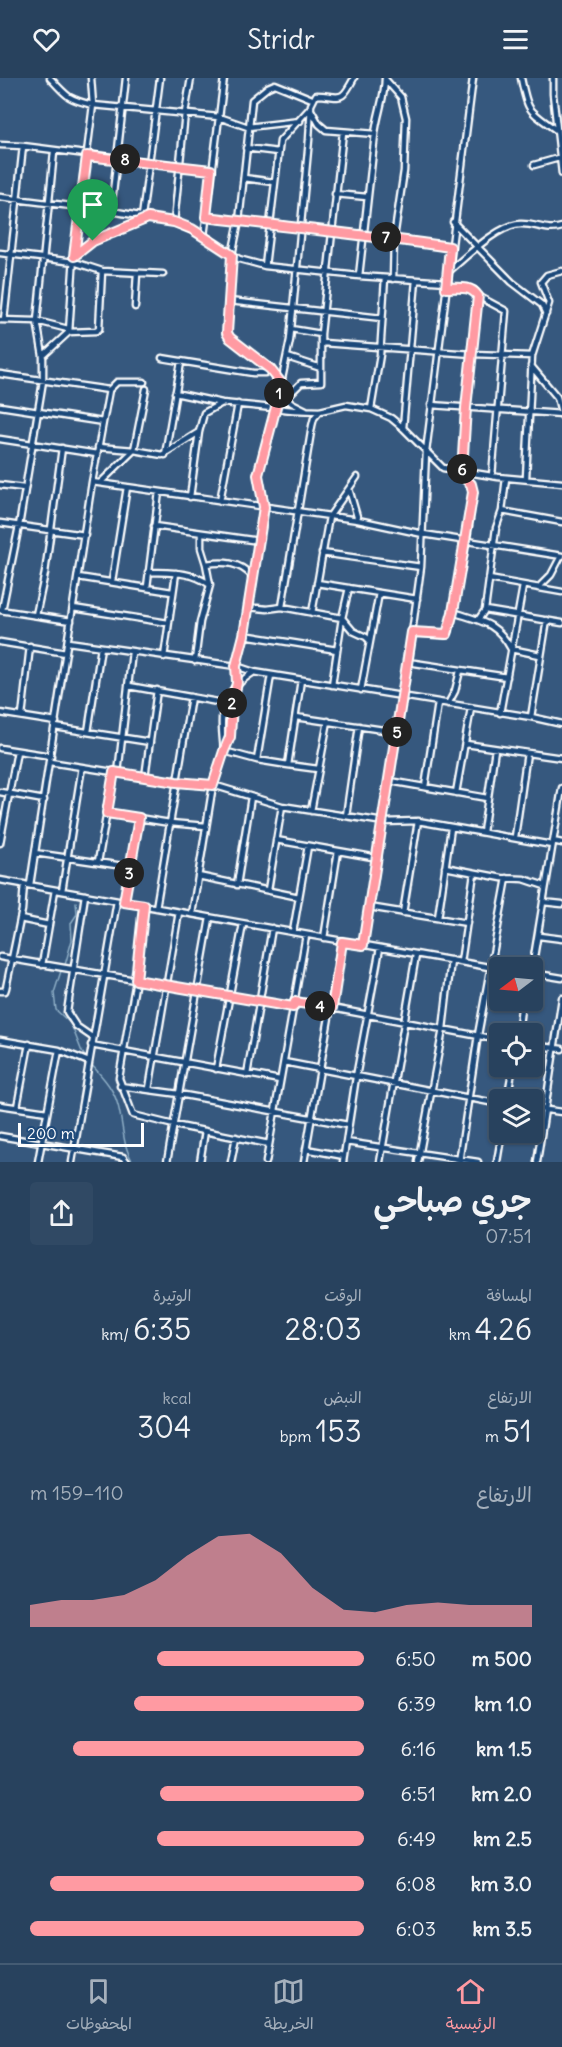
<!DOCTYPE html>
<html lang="ar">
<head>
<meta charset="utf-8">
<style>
  :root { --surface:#28425e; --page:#304964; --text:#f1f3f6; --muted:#a5b0bc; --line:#445b73; --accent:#ff9aa2 }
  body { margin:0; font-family:Delius,"Playpen Sans Arabic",sans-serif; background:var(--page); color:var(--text); direction:rtl; height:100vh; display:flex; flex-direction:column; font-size:22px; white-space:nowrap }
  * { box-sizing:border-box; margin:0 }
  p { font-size:20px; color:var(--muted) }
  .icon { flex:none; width:33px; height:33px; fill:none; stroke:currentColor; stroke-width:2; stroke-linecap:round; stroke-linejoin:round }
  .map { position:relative; height:1084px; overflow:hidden; direction:ltr }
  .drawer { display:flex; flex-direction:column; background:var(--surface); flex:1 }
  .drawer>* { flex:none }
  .needle { width:39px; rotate:254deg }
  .controls { position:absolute; left:489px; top:879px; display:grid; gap:12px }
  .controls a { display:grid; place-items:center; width:54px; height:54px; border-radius:6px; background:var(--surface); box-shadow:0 2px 4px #0004,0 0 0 2px var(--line); font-size:30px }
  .scale { position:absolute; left:18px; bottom:15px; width:126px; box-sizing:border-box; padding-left:6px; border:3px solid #fff; border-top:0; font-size:16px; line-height:21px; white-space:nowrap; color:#fff; -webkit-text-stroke:4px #1f4a7a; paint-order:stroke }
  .pin { position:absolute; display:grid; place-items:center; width:51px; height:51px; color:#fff; margin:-62px -26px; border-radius:50% 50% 50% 0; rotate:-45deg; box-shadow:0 0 6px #0007 }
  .pin .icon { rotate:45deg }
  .km { position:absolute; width:30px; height:30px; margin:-15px; border-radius:50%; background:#222; color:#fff; font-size:16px; line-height:30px; text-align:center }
  .round { display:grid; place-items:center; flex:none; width:63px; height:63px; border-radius:6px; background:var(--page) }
  .head { display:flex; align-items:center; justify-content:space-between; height:102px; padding:0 30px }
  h1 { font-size:33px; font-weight:600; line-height:45px }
  .metrics { display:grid; grid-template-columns:repeat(3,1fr); gap:9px; height:102px; padding:6px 30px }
  .metrics div { display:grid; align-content:center }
  .metrics b { font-size:30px; font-weight:600 }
  .metrics small { font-size:16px; font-weight:400 }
  .metrics p { font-size:16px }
  .chart { height:168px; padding:12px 30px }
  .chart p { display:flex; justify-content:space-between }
  .chart svg { width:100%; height:108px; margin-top:6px; fill:var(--accent); opacity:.7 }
  ul { padding:0 30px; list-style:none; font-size:20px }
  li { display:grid; grid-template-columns:96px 72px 1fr; align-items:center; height:45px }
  li i { height:15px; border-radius:8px; background:var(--accent) }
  header { display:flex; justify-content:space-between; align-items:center; height:78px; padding:0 30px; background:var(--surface); font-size:27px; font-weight:600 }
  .menu { display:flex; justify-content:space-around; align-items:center; height:84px; border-top:2px solid var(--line); background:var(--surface); font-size:16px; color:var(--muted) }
  .menu a { display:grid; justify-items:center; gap:3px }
  .menu .on { color:var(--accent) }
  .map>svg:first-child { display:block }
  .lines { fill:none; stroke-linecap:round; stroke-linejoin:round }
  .stream { stroke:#8eaec6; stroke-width:1.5 }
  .minor-casing { stroke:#fff; stroke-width:9 }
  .minor { stroke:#1f4a7a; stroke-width:4.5 }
  .route-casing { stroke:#fff; stroke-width:12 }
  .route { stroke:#ff9aa2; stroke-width:8 }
</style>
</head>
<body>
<header><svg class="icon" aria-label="menu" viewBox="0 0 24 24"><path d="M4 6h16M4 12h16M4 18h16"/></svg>Stridr<svg class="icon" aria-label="heart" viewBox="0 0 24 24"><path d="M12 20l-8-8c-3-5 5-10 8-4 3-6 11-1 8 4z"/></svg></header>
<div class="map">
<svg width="562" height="1084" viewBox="0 0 562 1084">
  <rect width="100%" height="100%" fill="#36587e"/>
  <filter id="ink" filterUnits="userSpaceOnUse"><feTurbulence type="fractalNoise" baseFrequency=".0167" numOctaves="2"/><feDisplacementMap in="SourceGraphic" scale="12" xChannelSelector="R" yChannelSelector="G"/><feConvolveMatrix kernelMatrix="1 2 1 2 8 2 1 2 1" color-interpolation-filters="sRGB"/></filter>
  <g filter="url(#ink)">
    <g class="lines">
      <path class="stream" d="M76 824 77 836 71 845 72 862 65 887 61 893 54 915 56 932 71 946 82 974 87 981
        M90 985C97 993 106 1002 111 1011 125 1033 119 1063 133 1084"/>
      <g class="minor-casing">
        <path id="minor" d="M50 0C67 19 68 21 93 27L219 39 248 49 300 43
          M521 0C528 35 528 31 556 52
          M553 0V16L562 96
          M385 1 401 19 406 40 404 93 394 160 393 201
          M310 30 319 46 326 52 375 56
          M0 67 23 68 211 92
          M246 70 278 74
          M534 87 559 80
          M244 100 274 104
          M335 116 367 119
          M0 119 111 133 174 144 204 158 239 181 265 188 359 198 447 204
          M111 133 126 0
          M142 139 160 0
          M206 139C287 149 369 157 450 169
          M174 144 185 35 191 0
          M453 144 512 204 542 227 546 236
          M204 158 224 0
          M0 175 74 184 102 193 163 196
          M74 178 93 163 148 140
          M265 188 280 63 310 30
          M449 193C466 179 498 147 520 146 535 145 547 154 562 149
          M359 198 375 56C377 37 385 19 385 0
          M446 210H468L474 212 478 218 506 233 492 398
          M229 223 382 240
          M135 229 137 195
          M0 242 37 243 68 251
          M4 242 23 68
          M291 251 321 256
          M69 254 96 253 99 251 102 193
          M323 265 472 276 532 278
          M43 278 69 254 74 178 93 27 91 0
          M287 279 321 290
          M162 280 253 295H265L270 291
          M531 288 557 319 562 338
          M0 296 109 312
          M281 306 270 291 230 260 227 255 232 177 239 143 252 22 268 9 275 6 312 21
          M279 314 292 325 306 332
          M175 315 222 325 293 332 320 333 346 327 371 331 391 340 403 350 443 390 498 399 562 405
          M431 327 562 336
          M0 328 103 344
          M276 330 301 305 321 304V256L343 54
          M371 331 380 277 385 200
          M403 350 416 202
          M0 361 97 376
          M98 369 134 372 162 377 199 354
          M165 377 181 284
          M462 393 466 330 478 218
          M526 400 532 278 549 225 541 204 547 197 562 193
          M92 404 358 442 423 456 562 478
          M100 405 134 372 146 311
          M0 407 24 410
          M349 411 358 442
          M190 419 199 354 204 335 222 325
          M220 423 238 326
          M502 433 562 444
          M0 445 85 457
          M154 448 259 463
          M322 475 421 489
          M206 486C224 483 239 484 252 498
          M148 494C169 495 193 493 210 507
          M78 499 172 514
          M489 501 562 514
          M112 503 127 409
          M317 505 417 521
          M147 509 159 414
          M538 510 551 497 561 478
          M248 529 267 531 282 529 342 540 353 553 366 559 370 563
          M282 529 312 348 314 340 320 333
          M73 530 168 545
          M0 532 71 543
          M2 532 19 448 43 303V278L37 243 54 74
          M485 532 562 545
          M453 534C480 543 497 544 511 571L540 577
          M312 535 329 439 357 399
          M36 537 45 495 62 370
          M478 542 485 532 496 450 502 433 506 400
          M412 554 445 557 449 554 466 463 473 414 471 406 457 393
          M244 557 337 572
          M0 564 66 575
          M68 564 236 588 254 594 531 639 562 646
          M164 579 176 495
          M195 583 200 544 210 507 206 486 201 470V456
          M408 584 507 599
          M254 594C218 617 220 633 224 673L257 682 288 687
          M301 602 288 687 318 691
          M332 607 342 540 349 510
          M129 608 223 625
          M361 612 379 515
          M448 626 455 613 460 593
          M0 635 56 644
          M500 635 523 508
          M22 638 30 568
          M296 639 397 654
          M531 639 547 542
          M55 649 150 664
          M88 654 101 569
          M466 666 562 680
          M0 670 51 678
          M257 682 271 597
          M50 684 176 704 213 707 282 728 384 744 418 743 552 767
          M118 695 132 574
          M145 699 157 612
          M390 703 487 720
          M425 709 438 625
          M0 714 44 722
          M456 715 471 630
          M311 733 328 643
          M107 735 170 745 206 748
          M346 738 359 648
          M483 754 495 671
          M515 759 527 675
          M276 762 378 780
          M553 763 562 765
          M0 765 17 673
          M35 775 130 789
          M98 784 114 694
          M445 789 502 800 524 801 545 808
          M198 798 299 819
          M0 802 500 891
          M30 807 92 404 109 312 117 304H144
          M237 807 251 719
          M268 812 282 728
          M62 813 82 689
          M85 817 67 934 76 948 92 959
          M124 824 139 740
          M543 824 562 826
          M144 827 136 902 119 1000 133 1037 174 1047 269 1066
          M369 829 467 845
          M156 830 191 619
          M403 835 418 743
          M192 836 213 707 224 673 230 659 232 626 237 605 236 588 244 557 264 429 258 397 277 325 290 262 309 62 311 27 316 17C341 17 340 27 354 0
          M438 840 451 750
          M20 841 49 847
          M293 854 308 768
          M539 858 562 861
          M324 860 338 773
          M363 867 408 584 421 489 426 374 473 0
          M0 879 293 929
          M461 884 474 795
          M42 887 55 812
          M532 891 562 710
          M532 895 562 900
          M0 913H5L6 910 22 832 24 806
          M295 923 500 962
          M518 956 522 922
          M0 962 59 972 89 984
          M91 967 280 1002
          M532 967 562 971
          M284 984 500 1026
          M216 991 243 846
          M247 997 272 850
          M120 1008 179 1016 348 1047
          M149 1011 179 834
          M507 1022 513 988
          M0 1027 47 1034
          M17 1029 29 966
          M532 1030 562 1034
          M0 1058 123 1079 127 1084
          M346 1064 478 1084
          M306 1071 344 1078
          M38 1084 59 972
          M72 1084 117 823
          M167 1084 210 840
          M200 1084 205 1053
          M231 1084 236 1059
          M266 1084 306 857
          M304 1084 342 864
          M343 1084 356 999 380 870
          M380 1084 416 877
          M418 1084 443 951 451 882
          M459 1084 478 957 507 800
          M497 1084 502 1054
          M537 1084 562 920"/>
      </g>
      <use href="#minor" class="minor"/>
    </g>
  </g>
  <g class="lines" filter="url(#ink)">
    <g class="route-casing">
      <path id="route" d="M87 78 211 92 206 139C287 149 369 157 450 169L446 210C459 210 470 207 478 218L466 330 462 393H457L471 406 473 414 453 534 447 556 412 554 363 867 342 864 332 930 295 924 293 929 136 902 144 827 124 824 139 740 107 735 114 694 176 704 213 707 224 673 230 659 232 626 237 605 236 588 244 557 264 429 258 397 282 306 270 291 230 260 227 255 232 177 192 151 174 144 148 140 93 163 74 178Z"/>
    </g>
    <use href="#route" class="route"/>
  </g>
</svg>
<div class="controls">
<a><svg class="needle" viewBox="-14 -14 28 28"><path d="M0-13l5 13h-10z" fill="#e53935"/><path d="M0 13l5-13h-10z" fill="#a5b0bc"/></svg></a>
<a><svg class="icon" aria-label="locate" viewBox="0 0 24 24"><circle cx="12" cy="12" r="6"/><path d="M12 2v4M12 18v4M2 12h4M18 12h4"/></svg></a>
<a><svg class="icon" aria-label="layers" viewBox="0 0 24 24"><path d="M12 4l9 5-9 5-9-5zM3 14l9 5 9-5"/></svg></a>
</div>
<div class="scale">200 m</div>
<div class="pin" style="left:93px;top:163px;background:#1e9e55"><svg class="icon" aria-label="arrive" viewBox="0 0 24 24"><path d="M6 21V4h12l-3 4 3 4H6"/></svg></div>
<b class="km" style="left:279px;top:315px">1</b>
<b class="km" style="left:232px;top:625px">2</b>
<b class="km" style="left:129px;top:795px">3</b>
<b class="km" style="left:320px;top:928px">4</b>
<b class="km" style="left:397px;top:654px">5</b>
<b class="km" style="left:462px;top:391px">6</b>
<b class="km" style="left:386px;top:159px">7</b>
<b class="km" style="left:125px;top:81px">8</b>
</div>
<section class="drawer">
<div class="head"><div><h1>جري صباحي</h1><p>07:51</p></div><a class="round"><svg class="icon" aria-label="share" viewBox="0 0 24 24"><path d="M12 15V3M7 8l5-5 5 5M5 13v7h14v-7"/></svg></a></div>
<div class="metrics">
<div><p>المسافة</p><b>4.26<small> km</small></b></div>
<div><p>الوقت</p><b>28:03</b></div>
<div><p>الوتيرة</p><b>6:35<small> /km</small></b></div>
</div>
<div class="metrics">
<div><p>الارتفاع</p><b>51<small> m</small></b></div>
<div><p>النبض</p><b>153<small> bpm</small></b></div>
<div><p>kcal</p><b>304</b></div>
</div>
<div class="chart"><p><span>الارتفاع</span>110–159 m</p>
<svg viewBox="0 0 160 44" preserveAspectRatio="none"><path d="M0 44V35L10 33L20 33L30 31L40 25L50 15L60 7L70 6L80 14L90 28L100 37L110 38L120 35L130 34L140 35L150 35L160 35V44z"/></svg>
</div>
<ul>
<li><b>500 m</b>6:50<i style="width:62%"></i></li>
<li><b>1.0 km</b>6:39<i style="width:69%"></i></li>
<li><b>1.5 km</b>6:16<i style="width:87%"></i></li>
<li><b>2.0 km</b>6:51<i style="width:61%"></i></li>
<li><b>2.5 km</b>6:49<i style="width:62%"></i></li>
<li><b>3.0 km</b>6:08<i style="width:94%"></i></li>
<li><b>3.5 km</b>6:03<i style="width:100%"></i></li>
</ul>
</section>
<nav class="menu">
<a class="on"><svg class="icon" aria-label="home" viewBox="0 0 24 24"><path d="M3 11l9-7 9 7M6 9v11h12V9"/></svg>الرئيسية</a>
<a><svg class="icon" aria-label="map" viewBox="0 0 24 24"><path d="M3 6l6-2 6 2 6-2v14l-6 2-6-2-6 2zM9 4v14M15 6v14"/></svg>الخريطة</a>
<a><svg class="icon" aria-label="saved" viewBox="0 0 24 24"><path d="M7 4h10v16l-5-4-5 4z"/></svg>المحفوظات</a>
</nav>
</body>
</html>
